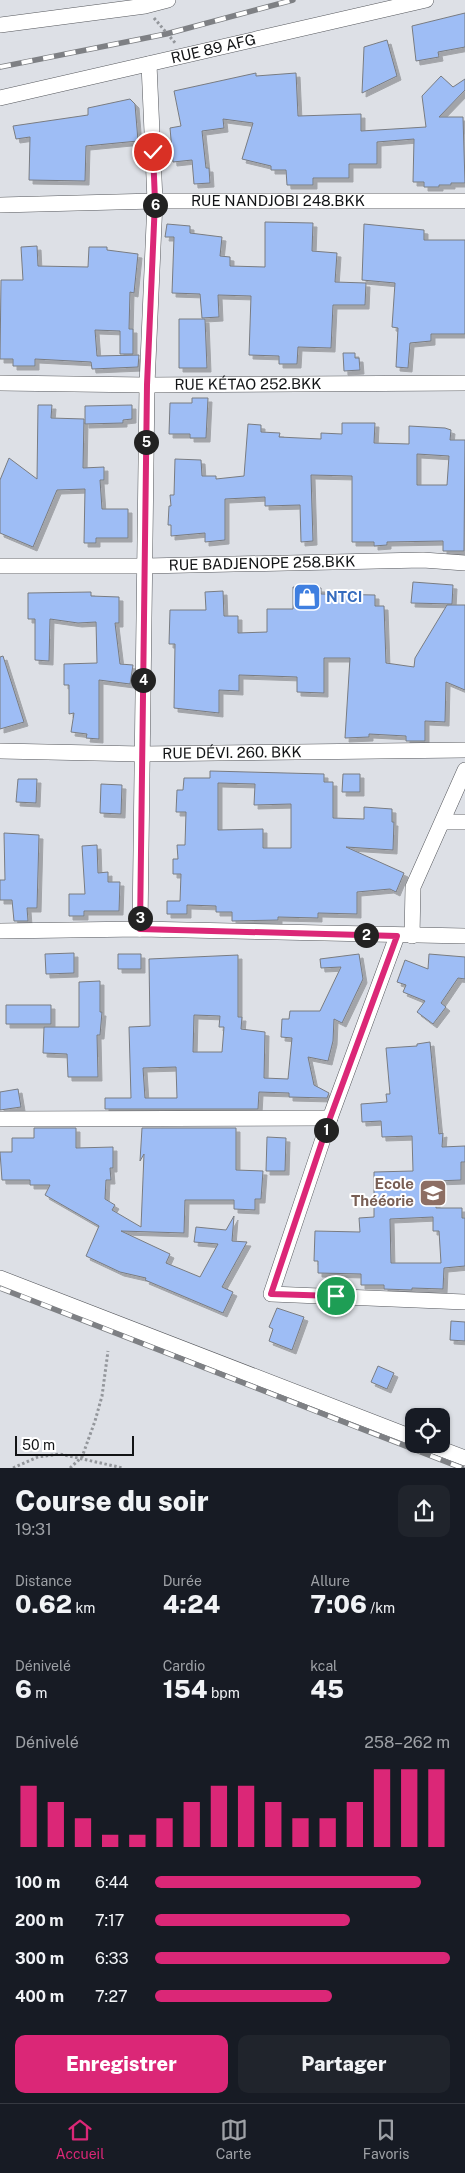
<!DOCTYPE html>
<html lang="fr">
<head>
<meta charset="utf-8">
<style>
  :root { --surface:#171b24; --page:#20242c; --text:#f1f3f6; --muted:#9ea1a6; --line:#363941; --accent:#db2777 }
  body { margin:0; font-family:"Public Sans",sans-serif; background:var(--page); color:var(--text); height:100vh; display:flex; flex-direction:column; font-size:19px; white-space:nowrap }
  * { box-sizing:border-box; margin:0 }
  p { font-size:16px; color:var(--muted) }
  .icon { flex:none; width:28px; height:28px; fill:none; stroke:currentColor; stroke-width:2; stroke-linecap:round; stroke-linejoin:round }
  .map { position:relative; height:1468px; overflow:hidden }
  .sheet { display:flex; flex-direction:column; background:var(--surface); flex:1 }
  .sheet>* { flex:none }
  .tools { position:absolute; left:405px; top:1408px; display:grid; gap:10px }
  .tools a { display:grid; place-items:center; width:45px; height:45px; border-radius:10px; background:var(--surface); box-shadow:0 1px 4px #0004; font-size:25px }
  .scale { position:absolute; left:15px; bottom:12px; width:119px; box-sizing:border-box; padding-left:5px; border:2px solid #121416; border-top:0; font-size:14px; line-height:18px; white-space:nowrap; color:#121416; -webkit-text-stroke:4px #fff; paint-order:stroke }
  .pin { position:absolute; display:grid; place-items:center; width:42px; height:42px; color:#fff; margin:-21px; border:2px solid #fff; border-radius:50%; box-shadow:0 1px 5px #0007 }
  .km { position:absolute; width:25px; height:25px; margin:-12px; border-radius:50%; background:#222; color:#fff; font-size:14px; line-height:25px; text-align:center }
  .round { display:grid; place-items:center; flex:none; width:52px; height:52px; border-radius:10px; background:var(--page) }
  .overview { display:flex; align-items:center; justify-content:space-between; height:85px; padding:0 15px }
  h1 { font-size:28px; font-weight:800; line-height:38px }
  .metrics { display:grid; grid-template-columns:repeat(3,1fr); gap:8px; height:85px; padding:5px 15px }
  .metrics div { display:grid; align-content:center }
  .metrics b { font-size:25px; font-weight:800 }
  .metrics small { font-size:14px; font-weight:400 }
  .metrics p { font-size:14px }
  .chart { height:140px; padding:10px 15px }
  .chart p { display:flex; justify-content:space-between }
  .chart svg { width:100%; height:90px; margin-top:5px; stroke:var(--accent); stroke-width:6 }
  .action { display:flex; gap:10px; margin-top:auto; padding:10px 15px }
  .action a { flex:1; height:58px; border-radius:10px; background:var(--accent); color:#fff; font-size:20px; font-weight:800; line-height:58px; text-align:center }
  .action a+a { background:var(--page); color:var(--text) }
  ul { padding:0 15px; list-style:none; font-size:16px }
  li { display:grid; grid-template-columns:80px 60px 1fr; align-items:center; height:38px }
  li i { height:12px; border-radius:6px; background:var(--accent) }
  .menu { display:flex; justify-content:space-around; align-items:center; height:70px; border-top:1px solid var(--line); background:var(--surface); font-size:14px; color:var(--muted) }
  .menu a { display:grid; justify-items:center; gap:2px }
  .menu .active { color:var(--accent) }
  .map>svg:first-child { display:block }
  .building { fill:#9ebdf5; stroke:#797c81; fill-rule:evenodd; filter:url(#shadow) }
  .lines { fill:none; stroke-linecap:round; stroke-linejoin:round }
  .minor-casing { stroke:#55575c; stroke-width:16 }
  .path { stroke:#93969b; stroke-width:3; stroke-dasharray:2.5 2.5; stroke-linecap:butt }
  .minor { stroke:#fff; stroke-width:15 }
  .rail-casing { stroke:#7e8084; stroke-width:5.5 }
  .rail { stroke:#fff; stroke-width:4; stroke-dasharray:11; stroke-linecap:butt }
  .route-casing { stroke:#fff; stroke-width:10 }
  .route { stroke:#db2777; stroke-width:6 }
  .labels { text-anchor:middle; stroke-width:4; stroke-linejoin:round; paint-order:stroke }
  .street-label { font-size:15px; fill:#121416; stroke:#fff }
  .shop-label { font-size:15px; font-weight:bold; fill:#366cbe; stroke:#fff; text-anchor:start }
  .education-label { font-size:15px; font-weight:bold; fill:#785e54; stroke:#fff; text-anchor:end }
</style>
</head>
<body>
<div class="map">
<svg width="465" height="1468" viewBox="0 0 465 1468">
  <defs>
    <filter id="shadow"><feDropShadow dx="4" dy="4" stdDeviation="0" flood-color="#0004"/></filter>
  </defs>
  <rect width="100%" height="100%" fill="#dde0e6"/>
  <path class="building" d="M465 13V47L438 52 439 57 416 61 412 26Z
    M387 40 397 76 362 93 364 47Z
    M256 73V76L296 73 298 116 361 114V131L426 127 422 96 441 76 453 87 465 79V90L439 117H463L465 183H451V185H439V187H424V182H413L414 139 377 142V164H349V178H313V185H287L286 170H271V166L242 159 253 123 223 119 224 128 202 131 206 168H209L210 183 194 184 192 160 173 162 170 128 181 126 174 91Z
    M130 99 135 104 138 141 86 146 85 181 29 180 30 137 16 139 13 126 88 115V108Z
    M265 222 313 223 312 251 337 253 335 282 366 283 365 305H333L331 348 298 347 297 364H279V356L249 355 251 296 218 295 219 317 202 318 200 294 172 293 174 237H165L167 224 190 226V233L222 237 220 256 230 257V266L265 267Z
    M364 224 424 230V240H465V334H431V341L410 343 408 368 396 367 398 328 392 327 395 283 362 280Z
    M37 246 38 266 88 267 89 247H107V250L138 254 134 293 130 292 129 329H133V354H120V331L95 330 97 356 139 355 138 367 92 369 91 362 35 359V366H13V359H0L1 280H23L21 247Z
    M179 319H205L207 368H179Z
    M343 353H355V358H359L360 370 344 371Z
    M192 398H208L206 438H190V434H169L170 403H192Z
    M38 405H52L51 418 84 419 83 468 104 467V480H100L102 509H128V538H96V543H84L85 489 57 490 33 547 0 533V480L9 458 37 479Z
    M132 405V419L123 420V423L85 424V406Z
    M342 423H375L374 443 409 444V426L445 428 451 430 450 440H465L464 551H443V541L387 542V545L374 546V542H352V476L311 475 313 541 301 542 300 505 265 506V497L225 499V540L205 542V533L171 536V525H168L169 506H171L170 495H174L175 459 201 460 202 476H216V479L244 476 248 424 261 425V432L280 433 279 437 321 439V433L342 434ZM417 454 449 456 447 485H417Z
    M413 582 453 585 452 604 411 603Z
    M293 587 321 588V594L375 595V606H384L386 663 414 667 415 658 447 605H465V690L446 682 445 722 425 721V741H406V736L369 734V737L345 738 350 658H324V693L297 692V677L239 675V691L219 690V713L174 708 175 644H169L170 610H206L205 592 223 591 224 616H238V633L267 632V609H293Z
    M91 592V596L119 597V623H115L120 664 133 665 130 684 99 680V739L86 738 87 734 71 732 74 713 69 714V685H64V664L97 663 96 622 78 623 50 619 49 661 35 660V619H28V593Z
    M3 656 24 722 0 729V657Z
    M210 771 324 774V782H333V818L364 819V807L392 809V822H394L393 850 346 847 404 873 396 892 390 889 357 892V914L318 913V918L278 917V920L232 921V912H216V906L187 905V914H167V901H180L181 874H173V859H178L177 845H185L186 812H176L177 790H183L184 778H210ZM218 783 255 784 254 805 291 804V848H263V829L218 830Z
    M343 774H360V792H342Z
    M18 779H37L36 803 16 802Z
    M101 784 122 785 121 814 100 813Z
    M4 833 39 835 37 908H27L28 921H14L12 900H0V880H5Z
    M97 845 98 873 108 872V882H120L119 911H84V916H69V894H85L82 846Z
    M74 953V973L46 974 45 954Z
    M118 954H141V969H118Z
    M359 954 363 979 342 1023 334 1019 333 1041 328 1061 308 1057 314 1085 329 1093 327 1098 289 1097V1093L259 1092 258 1109H105V1098H131L129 1027 150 1026 149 959 238 955V1017H242L241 1029 265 1032 264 1078 288 1079 292 1038 281 1037 282 1019H289L290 1011H320L341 967 321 968 320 959ZM194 1015 220 1016 219 1027H224L222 1052H193ZM176 1067 177 1098H145L143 1068Z
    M429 954 465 957V979L458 978 441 1003 446 1007 433 1024 417 1012 425 1001 403 992 406 985 397 982 405 960 428 969Z
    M100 981V1012H102L100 1035H97L98 1077H68L67 1054 43 1053 44 1027H79V982Z
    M6 1005H51V1024H6Z
    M430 1042 439 1134 443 1133 442 1147 465 1146V1162H461V1180L436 1181V1208H462V1218H465V1266L444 1268 443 1289 412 1288V1290L384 1289V1285H361V1274L318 1273V1261H314L315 1231 360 1232 359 1218 374 1217V1172L413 1171 412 1136 382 1137 381 1121 362 1122 361 1104 387 1102 386 1094H390L386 1048 417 1046V1044ZM433 1217V1231H439L441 1263H391L390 1219Z
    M18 1089 21 1107 0 1110V1092Z
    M34 1128H76V1148L113 1147V1168H110L111 1180H106L105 1199 115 1205 112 1210 141 1227 144 1154 140 1161 142 1128H236V1170L263 1171 261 1199H255V1210L234 1209V1200H185L184 1233 121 1231 170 1254 166 1263 200 1277 218 1244 194 1242 196 1227 226 1230 234 1216 232 1241 247 1242 222 1287 233 1292 223 1313 145 1280 146 1278 120 1272 86 1256 99 1226 45 1195 50 1185H30V1180H2L0 1152H12V1138H34Z
    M267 1137 286 1138 285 1171H266Z
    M277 1308 304 1317 292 1350 269 1341 273 1329 269 1327Z
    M451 1321 465 1322V1341L450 1340Z
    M378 1366 394 1373 387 1389 371 1382Z"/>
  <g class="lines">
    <g class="minor-casing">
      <g id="minor">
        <path d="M0 25 145 6 168 0"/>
        <path id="s1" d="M0 98 426 0"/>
        <path id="s2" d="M0 205 155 201H465"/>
        <path id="s3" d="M0 383 147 385 465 383"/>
        <path id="s4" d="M0 566H146L423 560 465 563"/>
        <path id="s5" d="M0 751 142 754 465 750"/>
        <path d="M444 822H465"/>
        <path d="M140 929 147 385 155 201 149 64"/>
        <path d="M0 931 140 929 465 936"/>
        <path d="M397 936 330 1118 271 1294 465 1302"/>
        <path d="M412 936 413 887 465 770"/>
        <path d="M0 1119 330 1118"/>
        <path d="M0 1278 414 1438"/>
        <path d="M428 1444 465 1458"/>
      </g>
    </g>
    <path class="path" d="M154 18 176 44
      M13 1468 38 1457 60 1454 123 1468
      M70 1468 82 1457 95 1421 102 1396 108 1351"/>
    <use href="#minor" class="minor"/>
    <g class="rail-casing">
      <path id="rail" d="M0 67 166 34 293 0
        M0 1288 462 1468"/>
    </g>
    <use href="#rail" class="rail"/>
  </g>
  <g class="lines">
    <g class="route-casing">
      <path id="route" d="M153 152 155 201 147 385 140 929 397 936 330 1118 271 1294 336 1296"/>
    </g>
    <use href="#route" class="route"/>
  </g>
  <defs>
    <g id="shop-square" transform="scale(1.4375)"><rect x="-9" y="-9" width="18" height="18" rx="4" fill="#3f7fe0" stroke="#fff"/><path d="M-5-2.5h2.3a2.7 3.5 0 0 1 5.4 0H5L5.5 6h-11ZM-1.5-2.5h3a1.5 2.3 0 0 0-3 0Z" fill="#fff"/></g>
    <g id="school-square" transform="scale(1.4375)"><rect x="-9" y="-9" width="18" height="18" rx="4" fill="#8d6e63" stroke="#fff"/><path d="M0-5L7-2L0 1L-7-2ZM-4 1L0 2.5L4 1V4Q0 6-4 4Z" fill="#fff"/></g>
  </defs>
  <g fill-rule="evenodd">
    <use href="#shop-square" x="307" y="597"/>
    <use href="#school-square" x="433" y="1193"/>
  </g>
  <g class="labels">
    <g class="street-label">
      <text dy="5" stroke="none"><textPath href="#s1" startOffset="219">RUE 89 AFG</textPath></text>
      <text dy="5" stroke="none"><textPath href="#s2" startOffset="278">RUE NANDJOBI 248.BKK</textPath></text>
      <text dy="5" stroke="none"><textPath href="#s3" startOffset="248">RUE KÉTAO 252.BKK</textPath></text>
      <text dy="5" stroke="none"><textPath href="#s4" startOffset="262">RUE BADJENOPE 258.BKK</textPath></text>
      <text dy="5" stroke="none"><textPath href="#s5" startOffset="232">RUE DÉVI. 260. BKK</textPath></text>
    </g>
    <g class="shop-label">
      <text x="326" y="602">NTCI</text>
    </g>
    <g class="education-label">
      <text x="414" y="1189">Ecole<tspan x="414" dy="17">Thééorie</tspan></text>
    </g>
  </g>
</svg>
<div class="tools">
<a><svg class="icon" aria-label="locate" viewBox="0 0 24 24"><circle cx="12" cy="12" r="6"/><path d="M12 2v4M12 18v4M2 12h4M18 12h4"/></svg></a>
</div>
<div class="scale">50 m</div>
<div class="pin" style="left:336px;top:1296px;background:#1e9e55"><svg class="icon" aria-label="arrive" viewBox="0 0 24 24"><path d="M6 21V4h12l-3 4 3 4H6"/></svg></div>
<div class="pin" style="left:153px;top:152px;background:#d93025"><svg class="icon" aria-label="check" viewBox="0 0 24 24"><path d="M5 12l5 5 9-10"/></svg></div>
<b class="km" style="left:326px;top:1130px">1</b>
<b class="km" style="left:366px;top:935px">2</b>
<b class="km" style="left:140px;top:918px">3</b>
<b class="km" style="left:143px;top:680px">4</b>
<b class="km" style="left:146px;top:442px">5</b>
<b class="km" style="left:155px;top:205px">6</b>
</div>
<section class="sheet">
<div class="overview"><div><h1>Course du soir</h1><p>19:31</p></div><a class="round"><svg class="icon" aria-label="share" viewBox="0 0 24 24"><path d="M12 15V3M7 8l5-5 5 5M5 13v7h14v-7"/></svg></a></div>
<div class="metrics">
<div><p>Distance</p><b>0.62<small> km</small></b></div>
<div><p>Durée</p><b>4:24</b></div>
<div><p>Allure</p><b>7:06<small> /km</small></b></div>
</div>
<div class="metrics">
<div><p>Dénivelé</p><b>6<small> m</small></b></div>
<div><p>Cardio</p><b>154<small> bpm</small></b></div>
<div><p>kcal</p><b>45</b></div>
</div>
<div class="chart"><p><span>Dénivelé</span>258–262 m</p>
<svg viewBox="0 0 160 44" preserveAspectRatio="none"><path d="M5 44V14M15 44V22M25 44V30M35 44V38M45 44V38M55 44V30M65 44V22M75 44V14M85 44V14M95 44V22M105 44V30M115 44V30M125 44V22M135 44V6M145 44V6M155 44V6"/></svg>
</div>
<ul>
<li><b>100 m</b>6:44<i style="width:90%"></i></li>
<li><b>200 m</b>7:17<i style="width:66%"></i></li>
<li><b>300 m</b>6:33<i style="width:100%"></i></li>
<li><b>400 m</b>7:27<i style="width:60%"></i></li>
</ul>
<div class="action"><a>Enregistrer</a><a>Partager</a></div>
</section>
<nav class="menu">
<a class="active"><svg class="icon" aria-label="home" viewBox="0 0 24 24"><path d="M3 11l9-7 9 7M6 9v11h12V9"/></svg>Accueil</a>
<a><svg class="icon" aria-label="map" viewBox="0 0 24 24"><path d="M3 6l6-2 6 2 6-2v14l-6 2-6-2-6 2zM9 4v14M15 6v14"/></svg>Carte</a>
<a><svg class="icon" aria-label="saved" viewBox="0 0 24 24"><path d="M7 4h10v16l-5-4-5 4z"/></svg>Favoris</a>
</nav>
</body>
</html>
